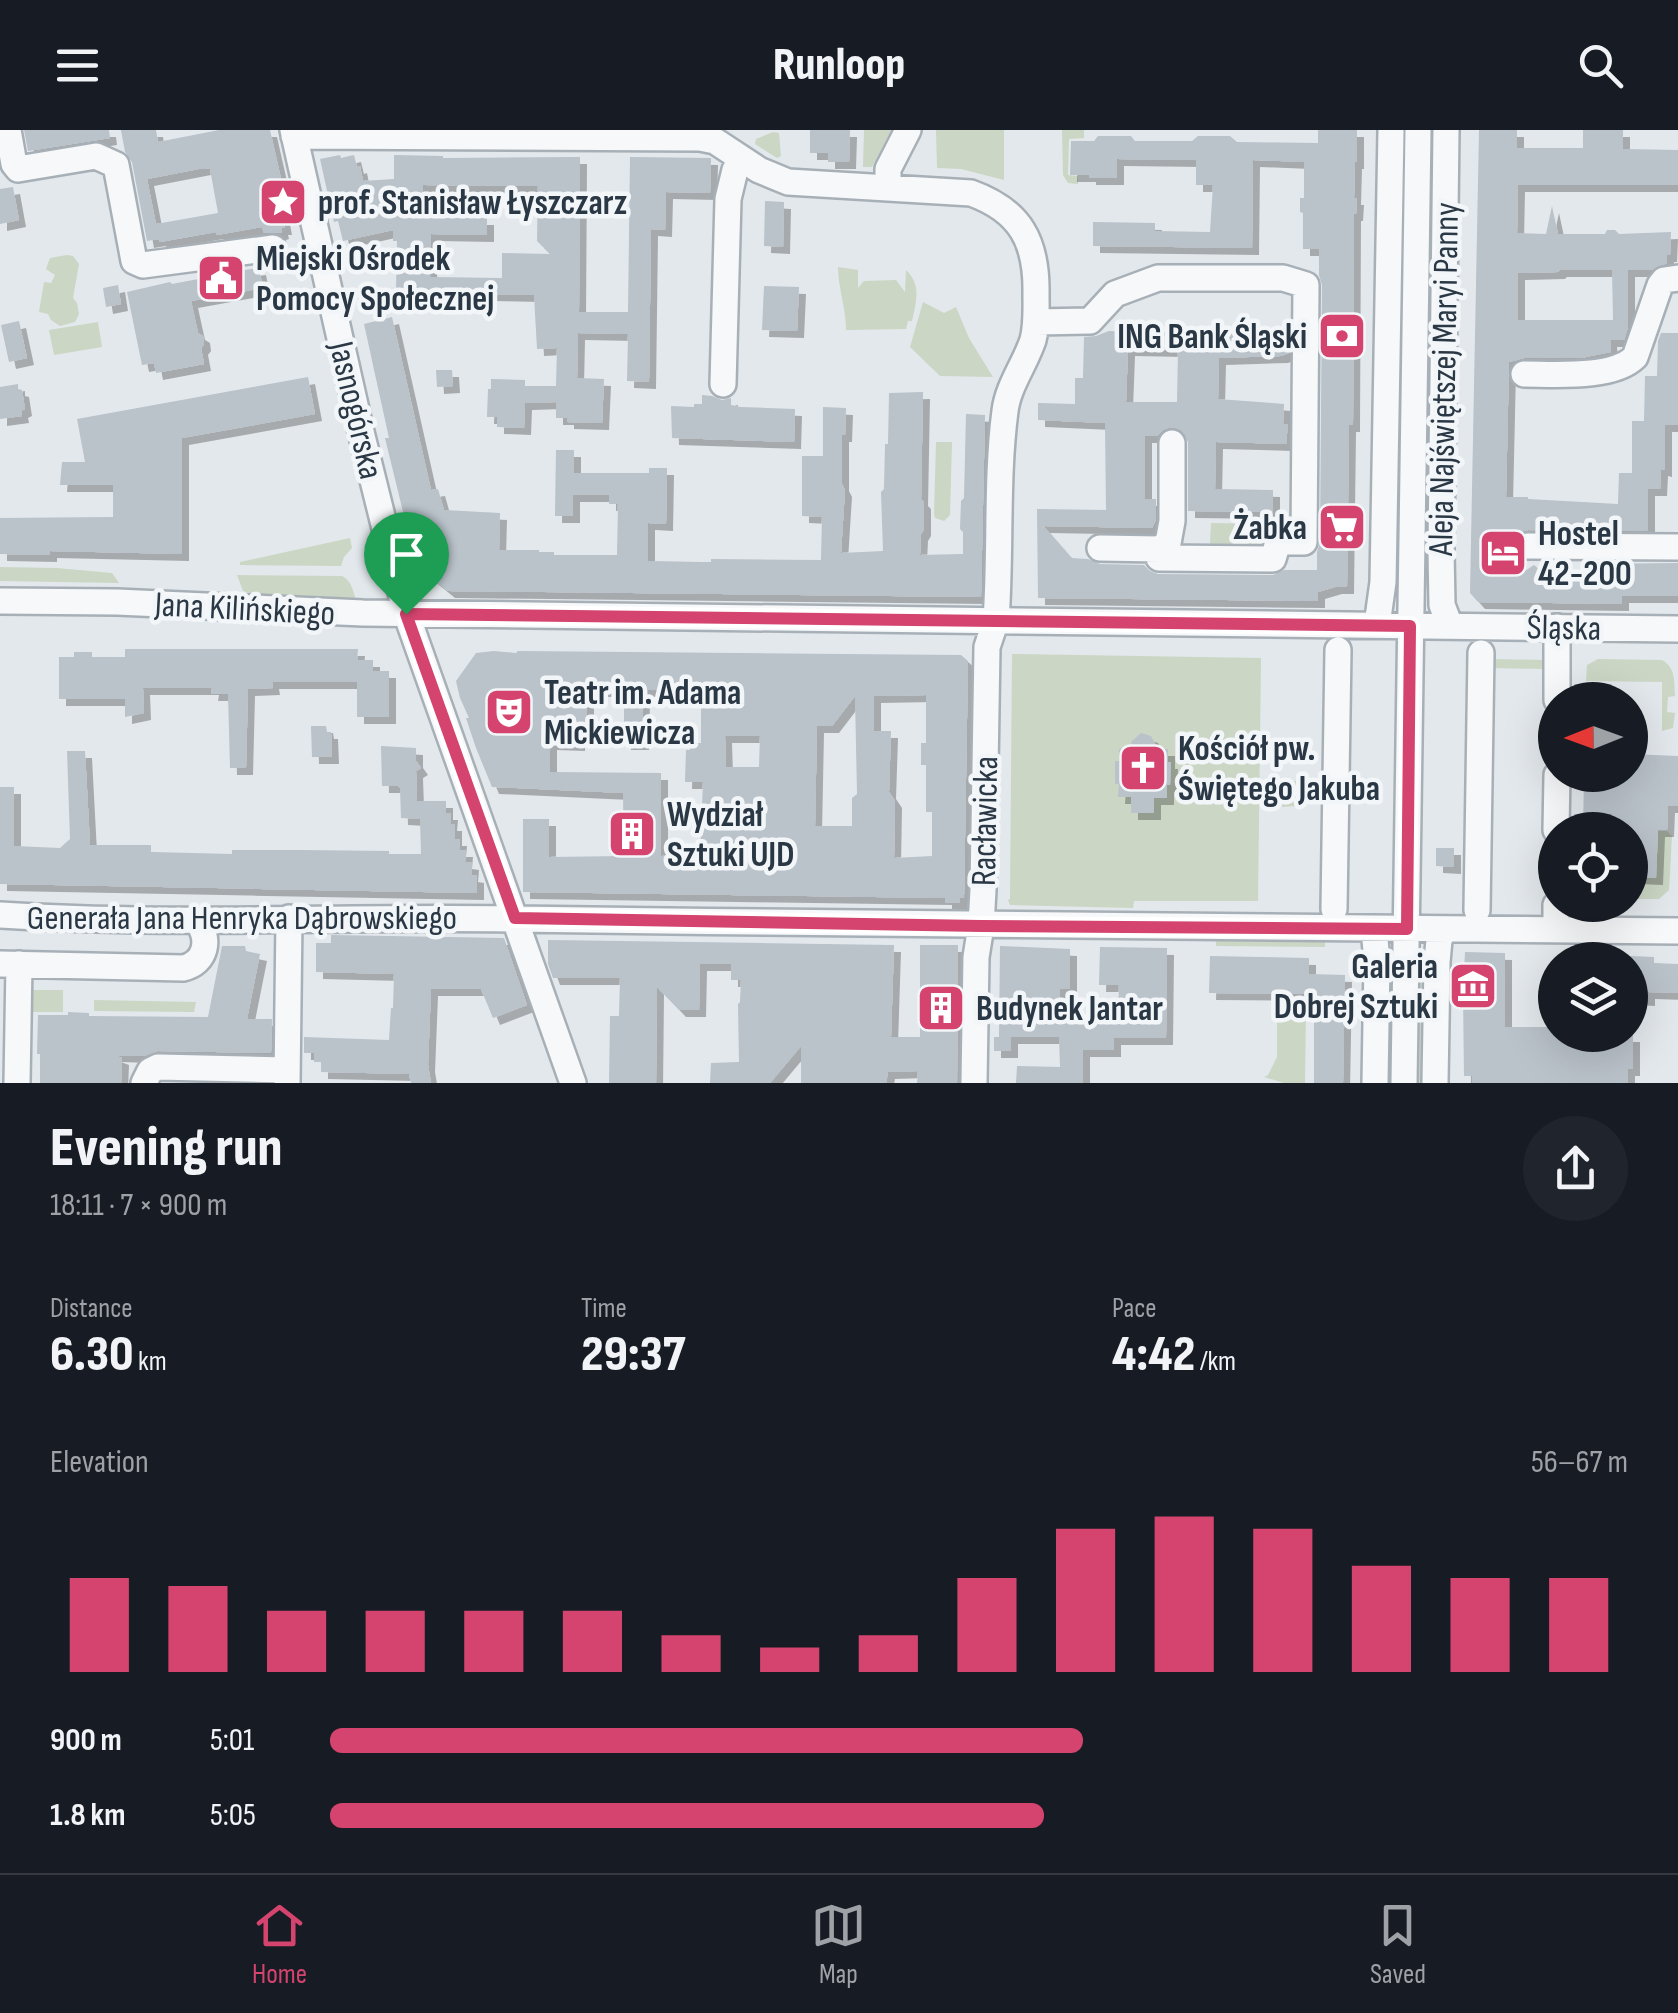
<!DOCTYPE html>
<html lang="en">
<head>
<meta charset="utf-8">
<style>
  :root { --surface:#171b24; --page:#20242c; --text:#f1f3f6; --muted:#9ea1a6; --line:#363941; --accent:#d4446e }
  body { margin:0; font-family:"Sofia Sans Condensed",sans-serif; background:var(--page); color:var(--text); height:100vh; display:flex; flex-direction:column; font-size:38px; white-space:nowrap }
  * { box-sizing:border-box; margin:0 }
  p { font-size:32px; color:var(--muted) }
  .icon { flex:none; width:55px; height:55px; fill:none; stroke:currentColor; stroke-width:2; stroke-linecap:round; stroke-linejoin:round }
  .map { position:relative; height:953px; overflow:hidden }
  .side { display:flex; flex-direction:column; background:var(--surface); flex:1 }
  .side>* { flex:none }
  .needle { width:65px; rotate:269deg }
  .tools { position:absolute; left:1538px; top:552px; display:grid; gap:20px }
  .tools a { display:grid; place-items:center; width:110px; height:110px; border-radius:50%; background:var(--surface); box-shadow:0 10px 40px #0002; font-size:50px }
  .pin { position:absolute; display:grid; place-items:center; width:85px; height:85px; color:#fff; margin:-102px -42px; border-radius:50% 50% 50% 0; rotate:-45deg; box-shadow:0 0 10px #0007 }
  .pin .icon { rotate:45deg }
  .round { display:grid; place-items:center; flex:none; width:105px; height:105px; border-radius:52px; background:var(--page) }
  .summary { display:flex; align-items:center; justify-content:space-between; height:170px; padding:0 50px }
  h1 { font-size:55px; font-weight:800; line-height:75px }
  .stats { display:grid; grid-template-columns:repeat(3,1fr); gap:15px; height:170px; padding:10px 50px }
  .stats div { display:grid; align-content:center }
  .stats b { font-size:50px; font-weight:800 }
  .stats small { font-size:28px; font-weight:400 }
  .stats p { font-size:28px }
  .chart { height:280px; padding:20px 50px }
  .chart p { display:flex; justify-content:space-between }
  .chart svg { width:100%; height:180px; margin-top:10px; stroke:var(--accent); stroke-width:6 }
  ul { padding:0 50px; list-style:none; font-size:32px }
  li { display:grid; grid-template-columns:160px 120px 1fr; align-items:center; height:75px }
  li i { height:25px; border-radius:12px; background:var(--accent) }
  header { display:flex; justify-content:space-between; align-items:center; height:130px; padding:0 50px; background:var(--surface); font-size:45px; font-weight:800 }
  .tabs { display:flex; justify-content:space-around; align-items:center; height:140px; border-top:2px solid var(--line); background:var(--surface); font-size:28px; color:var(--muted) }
  .tabs a { display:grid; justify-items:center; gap:5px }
  .tabs .on { color:var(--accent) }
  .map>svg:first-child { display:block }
  .green { fill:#cbd6c4 }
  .building { fill:#bac2ca; fill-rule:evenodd; filter:url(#shadow) }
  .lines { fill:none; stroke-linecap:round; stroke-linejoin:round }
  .minor-casing { stroke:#a8b0b7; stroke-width:30 }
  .minor { stroke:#f6f8fa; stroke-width:25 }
  .route-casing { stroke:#fff; stroke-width:20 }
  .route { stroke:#d4446e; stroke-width:12 }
  .labels { text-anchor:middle; stroke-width:9; stroke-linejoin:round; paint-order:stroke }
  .poi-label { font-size:35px; font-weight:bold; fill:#2a3845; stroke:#f3f6f9; text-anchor:start }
  .street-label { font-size:35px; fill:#2a3845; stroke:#f3f6f9 }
</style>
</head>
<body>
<header><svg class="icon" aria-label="menu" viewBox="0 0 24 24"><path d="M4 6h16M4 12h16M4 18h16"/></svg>Runloop<svg class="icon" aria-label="search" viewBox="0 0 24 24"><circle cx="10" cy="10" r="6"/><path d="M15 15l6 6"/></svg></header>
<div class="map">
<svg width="1678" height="953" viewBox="0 0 1678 953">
  <defs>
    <filter id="shadow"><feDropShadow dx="7" dy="7" stdDeviation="0" flood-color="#0004"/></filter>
  </defs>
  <rect width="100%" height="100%" fill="#e3e8ec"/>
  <path class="green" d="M864 0H891L872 37H863Z
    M936 0H1004V50L961 39 937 38Z
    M1062 0H1084V8L1069 9 1068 45 1078 46V54L1068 53 1063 45Z
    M773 2 779 3 781 26 777 28 755 14 756 9Z
    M67 125 73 126 79 134 73 168 77 173 79 184 75 192 60 196 51 190 48 184 39 182 44 152 51 153 55 145 46 139 50 128Z
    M838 137 858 140V158L864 151 896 150 905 162 906 140C922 155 916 172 912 191H908L906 199 846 200C846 178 838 158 838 137Z
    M923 172 944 183 956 177 969 208 993 247 940 246 910 217Z
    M98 192 102 217 54 225 49 200Z
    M1426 249H1438L1435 350H1424Z
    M936 312H952L950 385 944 391 935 388 934 384Z
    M1425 365H1435L1433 457H1423Z
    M1211 393 1268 394 1267 424H1218L1210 413Z
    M350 408 352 418 344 427 341 436 240 435V432Z
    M0 437 57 438 112 443 119 453 0 451Z
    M237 445 342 446C352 451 353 461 356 471L255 465 243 461Z
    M1012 524 1261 528 1258 771H1134L1133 778 1010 775 1008 770 1010 769Z
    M1491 529 1544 530V539L1491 538Z
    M1598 529 1662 530C1676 538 1674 551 1675 566L1668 567 1667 582 1675 583 1673 598 1662 601V552L1586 551 1587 535Z
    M1293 651H1314L1311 656 1307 657V666H1296V676L1282 677 1283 662H1292Z
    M1658 701H1667L1672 706 1669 760 1659 769H1630V747H1656Z
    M1216 810 1325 811V817L1216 816Z
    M1383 838H1393L1390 877 1393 878 1392 953H1381Z
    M1417 838H1428L1426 953H1415L1419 864 1416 863Z
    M33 860H63V882H33Z
    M94 870 196 872 194 882 94 881Z
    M1280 874 1303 875 1306 878 1305 953H1284L1264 947 1268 945 1277 927V876Z"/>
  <path class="building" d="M24 0H109L110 8 28 21Z
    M121 0H156L158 12 219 0H270L286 71 280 72 285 98H281L282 102 279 103H264L262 97 217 105 216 102 160 112 159 109 147 111 132 32 125 22ZM204 38 210 39 218 83 156 94 147 49Z
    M810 0H850L849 32H828V23H810Z
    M1318 0H1357V32H1355L1354 68H1357L1356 84H1354L1353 295H1349L1347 457H1335L1318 462V471L1038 468 1037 379 1106 380 1105 293 1038 290V273L1075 274V248H1083L1084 207 1096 206 1109 201 1289 204V223L1281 226 1219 228 1218 269 1284 274 1283 294H1288L1286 314 1216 312 1215 359 1273 360V382L1188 381V312L1181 300 1171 297 1163 300 1157 306H1145V369H1156V390L1152 398 1043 396 1071 428 1088 429 1100 434 1144 435 1150 441 1158 444 1273 445 1284 440H1317V422L1320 412 1322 155 1319 145V119H1303V83L1300 82V68H1304V32L1253 30 1252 118 1093 116V92L1155 93V101L1210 102 1213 55H1196V30L1117 29V48H1089V45H1070L1071 11H1094L1098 6H1131L1135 11H1192L1198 6H1230L1237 12 1318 13ZM1128 219 1178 220 1177 272H1126Z
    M1479 0H1517V18H1583V0H1623V19L1678 20V55H1518L1517 103 1546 104 1552 76 1558 104H1605L1607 100H1615L1619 104 1671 102 1670 125H1667V133L1651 140H1628V197L1624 210H1610L1611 222 1581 228H1524L1509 232 1506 367H1528V369L1618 374 1619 343H1632V291H1644L1645 246H1657L1658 211 1661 203H1678V295H1665V340L1661 339 1660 359H1648V401L1528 400 1514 403 1512 415 1514 448 1534 435 1540 440 1587 441 1588 434 1678 433V466H1622V474L1478 472 1470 463ZM1560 140H1612L1613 190H1518V143L1558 142Z
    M340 25 341 28 354 25 357 37 360 36 363 51 394 49V25L443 26V28L580 27 579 182H628L630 27 711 28 710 63 666 62 665 100 651 99 649 252 627 251 628 204 578 203 577 248 604 249 602 293 567 292V288H556V272L525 273 524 298 497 297V287H487L488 259H491V249L525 250V256H556L557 218 537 219 534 165 396 162 397 111H393V100L343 111 338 91 334 92 320 29ZM423 55 538 56 537 111 550 124 502 123V148L430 147 431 104 487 105V88H422Z
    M13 57 19 90 0 94V59Z
    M765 71 784 72 783 117 764 116Z
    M259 138 263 158 191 171 198 203 203 206 204 214 201 218 204 234 156 243 154 233 142 235 127 162 170 152 172 154 209 147 211 144Z
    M118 155 121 174 106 177 103 158Z
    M764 156 799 157 797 201 762 200Z
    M392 187 431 360 438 359 444 380 500 383 499 420H539V422H554V425H617L618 374H609V365H573V386H555L556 320H574V343H649V338H667L666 394 648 393V431L703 432H711V429L821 430 822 387 802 386V326H823V277L846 278 845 305H842V354L845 360 841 423 883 421 881 362 884 359 885 314H888L889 263 923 262 921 369 924 372V399L921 404 920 425 963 424V402L960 399 961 371 964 368 966 284 985 285 981 467 448 461 416 435 385 308H389L364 194Z
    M19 191 27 228 9 232 1 195Z
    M436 240H452L453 256 437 257Z
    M308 247 315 284 182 308V424L50 421V425L0 424V388L113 387V355H60L62 332H85L77 289Z
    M18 254V259L22 260 25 279 21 281 22 286 0 289V257Z
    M702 265 712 266 722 270 731 268V275L740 277 795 279 794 312 672 308 671 276 694 277V274H702Z
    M125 519H358L357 530H373V541H389V587H357V552H272L273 558 248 559 246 638H230L228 564H211L212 558H143L144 583 125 587V569H59V527H74V522H92V527H125Z
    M494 521 516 523 518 521 961 525 968 531 964 768H960V773H945V768L523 762V689H549V727L624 726 623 663 492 657 476 618 466 588H469L460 568 456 551 476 523ZM593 560H624V613H642L643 560H701V613H690V620H686L685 652H703L700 725 661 726V643L550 642V613L578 614V601H587V562ZM926 565V613H921V635H926V682H932V726L894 728 895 671 889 662 891 601H874V566ZM855 566 857 664 852 668V696H815L817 596H832ZM725 606H760L759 637H726Z
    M311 596H326L327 602H331L332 627H312Z
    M1141 603 1151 606 1158 619H1168V632H1171L1170 655H1167V668H1154V683H1131V667H1118L1119 654H1115V631H1119V619L1129 618 1132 611Z
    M381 616 416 618V631L421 638 416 641 417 671H446V683H451L450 694H455V709H460L459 720H466L465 732 472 733 471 745 477 746V763L0 754V657H14V716L60 718 70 709 67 621H85L90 715H151V722L232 724V720H300L389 721V724H421L420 689 401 688 400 658 398 656H382Z
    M1630 624 1678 626V676H1668L1667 700H1658L1656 748 1630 747V700H1583L1584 645H1630Z
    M1436 718H1454V737L1436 736Z
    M331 805 504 808 527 875 493 888 481 859H431L428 935 431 953H411L409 944 321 942V932H314V923H304V907L389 910 391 878H393L394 844 316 842V813H331Z
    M548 810 894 815 891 907H920V815H958L957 953H917L918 941 888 942 886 953H801V916L770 953H710L711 933 739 932 738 874 740 872 741 850H731V834H700L699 880H679L657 857 656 953H609L610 886H619L620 848H553L548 834Z
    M222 816H245L246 821 260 824 247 889H272L271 923 158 921 144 926 114 925 122 928 121 953H40V924H37L38 885H68V882L89 883V886L208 887Z
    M1000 816 1070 819V859H1060V890H1118L1119 855H1099L1100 817 1167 818 1166 908H1114V920H1083V953H1016L1017 936 1060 937 1059 907H1011V921H994V907H999Z
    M1465 822 1505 823V897H1555V905H1633V939H1628V953H1472L1473 946H1464L1463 863Z
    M1210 826 1309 828V844L1345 845 1343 953H1314V864L1209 863Z
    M1630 826 1654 827V833L1678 834V863L1648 862V869L1630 868Z"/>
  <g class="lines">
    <g class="minor-casing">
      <path id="minor" d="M8 0 14 34 18 39 96 26 116 35 134 131 143 135 273 118
        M293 0 362 306 406 483 573 953
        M1446 0 1441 420 1442 475 1450 496
        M294 6 700 8 715 11 759 40 788 52 971 63C1021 81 1037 112 1036 164 1036 179 1037 195 1033 210 1025 234 1008 256 1005 281 996 350 1001 420 996 490L987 517 983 760 981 796 976 827 974 953
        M888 57V39L908 0
        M1036 192 1090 191 1115 164 1158 148H1283L1306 155 1304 412H1278L1273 429 1159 428V419L1168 413 1172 391V313
        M1524 244C1554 244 1613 249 1635 227L1660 155 1664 150 1678 148
        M723 254 728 69 735 40 742 29
        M1528 416 1678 417
        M1100 418 1159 419
        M0 471 117 472 363 483 1678 499
        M1377 495 1383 452 1391 0
        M1557 570V497
        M1556 700 1557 645
        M1556 775V800
        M1334 779 1338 520
        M1477 780 1481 523
        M0 785C171 796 343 786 514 789 902 794 1290 800 1678 801
        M1374 799 1377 831 1375 953
        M0 834 183 838C206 833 211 809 197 791
        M17 953 19 834
        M144 953 150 941 158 937 287 940
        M287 953 289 788
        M1404 953 1418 0
        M1435 953 1437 832 1439 810 1444 800"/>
    </g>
    <use href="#minor" class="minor"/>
  </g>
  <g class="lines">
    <g class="route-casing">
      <path id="route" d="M406 484 1410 496 1407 799 981 796 515 788Z"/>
    </g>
    <use href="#route" class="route"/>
  </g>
  <defs>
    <g id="sight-square" transform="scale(2.5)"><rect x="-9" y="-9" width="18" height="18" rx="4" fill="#d4446e" stroke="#f3f6f9"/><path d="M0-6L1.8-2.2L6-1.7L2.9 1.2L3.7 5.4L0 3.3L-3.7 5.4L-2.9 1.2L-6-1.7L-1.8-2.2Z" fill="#fff"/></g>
    <g id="civic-square" transform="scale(2.5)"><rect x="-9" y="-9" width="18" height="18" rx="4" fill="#d4446e" stroke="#f3f6f9"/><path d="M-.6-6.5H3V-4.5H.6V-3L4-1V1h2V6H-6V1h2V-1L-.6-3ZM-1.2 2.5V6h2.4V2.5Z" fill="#fff"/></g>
    <g id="bank-square" transform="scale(2.5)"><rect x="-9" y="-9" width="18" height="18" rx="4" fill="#d4446e" stroke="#f3f6f9"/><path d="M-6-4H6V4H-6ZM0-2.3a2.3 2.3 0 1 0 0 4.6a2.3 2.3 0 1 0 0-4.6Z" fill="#fff"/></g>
    <g id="supermarket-square" transform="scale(2.5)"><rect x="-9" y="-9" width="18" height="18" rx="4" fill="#d4446e" stroke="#f3f6f9"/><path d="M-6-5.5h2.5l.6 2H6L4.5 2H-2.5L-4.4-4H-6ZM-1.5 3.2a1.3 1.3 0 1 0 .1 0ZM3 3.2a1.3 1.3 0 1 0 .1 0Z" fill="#fff"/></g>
    <g id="hotel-square" transform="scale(2.5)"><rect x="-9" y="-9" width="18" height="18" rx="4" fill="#d4446e" stroke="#f3f6f9"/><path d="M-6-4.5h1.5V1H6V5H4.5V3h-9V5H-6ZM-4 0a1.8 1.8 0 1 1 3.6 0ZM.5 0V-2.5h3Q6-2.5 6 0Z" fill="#fff"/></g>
    <g id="theatre-square" transform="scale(2.5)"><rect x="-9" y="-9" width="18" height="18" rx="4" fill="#d4446e" stroke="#f3f6f9"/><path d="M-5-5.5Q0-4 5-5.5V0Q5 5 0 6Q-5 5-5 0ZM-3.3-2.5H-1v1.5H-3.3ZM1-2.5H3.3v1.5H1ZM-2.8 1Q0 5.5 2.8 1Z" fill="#fff"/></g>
    <g id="church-square" transform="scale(2.5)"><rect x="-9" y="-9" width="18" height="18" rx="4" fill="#d4446e" stroke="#f3f6f9"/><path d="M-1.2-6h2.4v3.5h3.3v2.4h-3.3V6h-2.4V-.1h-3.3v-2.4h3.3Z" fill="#fff"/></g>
    <g id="building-square" transform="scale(2.5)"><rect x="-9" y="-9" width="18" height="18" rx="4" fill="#d4446e" stroke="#f3f6f9"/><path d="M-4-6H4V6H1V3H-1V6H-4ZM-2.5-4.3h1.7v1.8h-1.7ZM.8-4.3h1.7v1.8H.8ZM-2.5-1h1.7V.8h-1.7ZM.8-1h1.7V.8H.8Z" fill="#fff"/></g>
    <g id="museum-square" transform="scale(2.5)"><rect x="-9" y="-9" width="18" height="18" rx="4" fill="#d4446e" stroke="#f3f6f9"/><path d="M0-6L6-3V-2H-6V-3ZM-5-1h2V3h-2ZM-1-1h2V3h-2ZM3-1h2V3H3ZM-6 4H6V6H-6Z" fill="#fff"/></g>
  </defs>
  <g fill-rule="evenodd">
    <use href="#sight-square" x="283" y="72"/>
    <use href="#civic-square" x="221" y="148"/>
    <use href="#bank-square" x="1342" y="206"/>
    <use href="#supermarket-square" x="1342" y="397"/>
    <use href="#hotel-square" x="1503" y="423"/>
    <use href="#theatre-square" x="509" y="582"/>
    <use href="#church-square" x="1143" y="638"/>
    <use href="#building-square" x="632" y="704"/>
    <use href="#museum-square" x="1473" y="856"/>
    <use href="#building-square" x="941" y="878"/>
  </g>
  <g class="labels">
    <g class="poi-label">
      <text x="318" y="84">prof. Stanisław Łyszczarz</text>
      <text x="256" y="140">Miejski Ośrodek<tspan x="256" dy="40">Pomocy Społecznej</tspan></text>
      <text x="1307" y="218" text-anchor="end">ING Bank Śląski</text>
      <text x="1307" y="409" text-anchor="end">Żabka</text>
      <text x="1538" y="415">Hostel<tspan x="1538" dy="40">42-200</tspan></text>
      <text x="544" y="574">Teatr im. Adama<tspan x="544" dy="40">Mickiewicza</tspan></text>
      <text x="1178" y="630">Kościół pw.<tspan x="1178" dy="40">Świętego Jakuba</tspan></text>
      <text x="667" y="696">Wydział<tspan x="667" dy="40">Sztuki UJD</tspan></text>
      <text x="1438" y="848" text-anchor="end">Galeria<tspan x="1438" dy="40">Dobrej Sztuki</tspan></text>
      <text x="976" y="890">Budynek Jantar</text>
    </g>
    <g class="street-label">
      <text transform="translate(1443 249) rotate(-89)" y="12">Aleja Najświętszej Maryi Panny</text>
      <text transform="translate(357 280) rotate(77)" y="12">Jasnogórska</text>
      <text transform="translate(245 478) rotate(3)" y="12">Jana Kilińskiego</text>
      <text transform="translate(1564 497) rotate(1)" y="12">Śląska</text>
      <text transform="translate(984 691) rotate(-89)" y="12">Racławicka</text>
      <text x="242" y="799">Generała Jana Henryka Dąbrowskiego</text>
    </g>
  </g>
</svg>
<div class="tools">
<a><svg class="needle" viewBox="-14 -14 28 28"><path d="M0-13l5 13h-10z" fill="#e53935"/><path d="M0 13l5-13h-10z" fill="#9ea1a6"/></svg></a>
<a><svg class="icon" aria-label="locate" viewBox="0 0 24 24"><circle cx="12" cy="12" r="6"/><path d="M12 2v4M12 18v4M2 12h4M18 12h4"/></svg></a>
<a><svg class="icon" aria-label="layers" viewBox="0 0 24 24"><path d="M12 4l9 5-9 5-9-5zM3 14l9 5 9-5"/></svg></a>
</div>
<div class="pin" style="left:406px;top:484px;background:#1e9e55"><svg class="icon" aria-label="arrive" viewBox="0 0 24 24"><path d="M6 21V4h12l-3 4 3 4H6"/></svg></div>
</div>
<section class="side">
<div class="summary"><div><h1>Evening run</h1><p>18:11 · 7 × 900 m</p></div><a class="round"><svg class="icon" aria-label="share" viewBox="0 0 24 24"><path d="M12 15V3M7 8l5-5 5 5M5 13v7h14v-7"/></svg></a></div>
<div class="stats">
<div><p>Distance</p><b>6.30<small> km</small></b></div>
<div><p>Time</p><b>29:37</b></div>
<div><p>Pace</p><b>4:42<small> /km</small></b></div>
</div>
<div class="chart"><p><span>Elevation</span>56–67 m</p>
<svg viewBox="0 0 160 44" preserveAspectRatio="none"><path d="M5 44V21M15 44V23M25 44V29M35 44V29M45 44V29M55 44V29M65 44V35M75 44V38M85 44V35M95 44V21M105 44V9M115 44V6M125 44V9M135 44V18M145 44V21M155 44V21"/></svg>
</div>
<ul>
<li><b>900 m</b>5:01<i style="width:58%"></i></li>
<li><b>1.8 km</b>5:05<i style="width:55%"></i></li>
</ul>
</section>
<nav class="tabs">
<a class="on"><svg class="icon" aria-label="home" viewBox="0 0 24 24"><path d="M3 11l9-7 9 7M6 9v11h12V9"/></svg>Home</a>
<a><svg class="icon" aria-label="map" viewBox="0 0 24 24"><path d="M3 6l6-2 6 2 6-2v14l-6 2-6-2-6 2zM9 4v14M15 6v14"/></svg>Map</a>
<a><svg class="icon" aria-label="saved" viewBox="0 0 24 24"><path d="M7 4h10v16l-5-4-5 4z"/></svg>Saved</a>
</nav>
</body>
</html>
